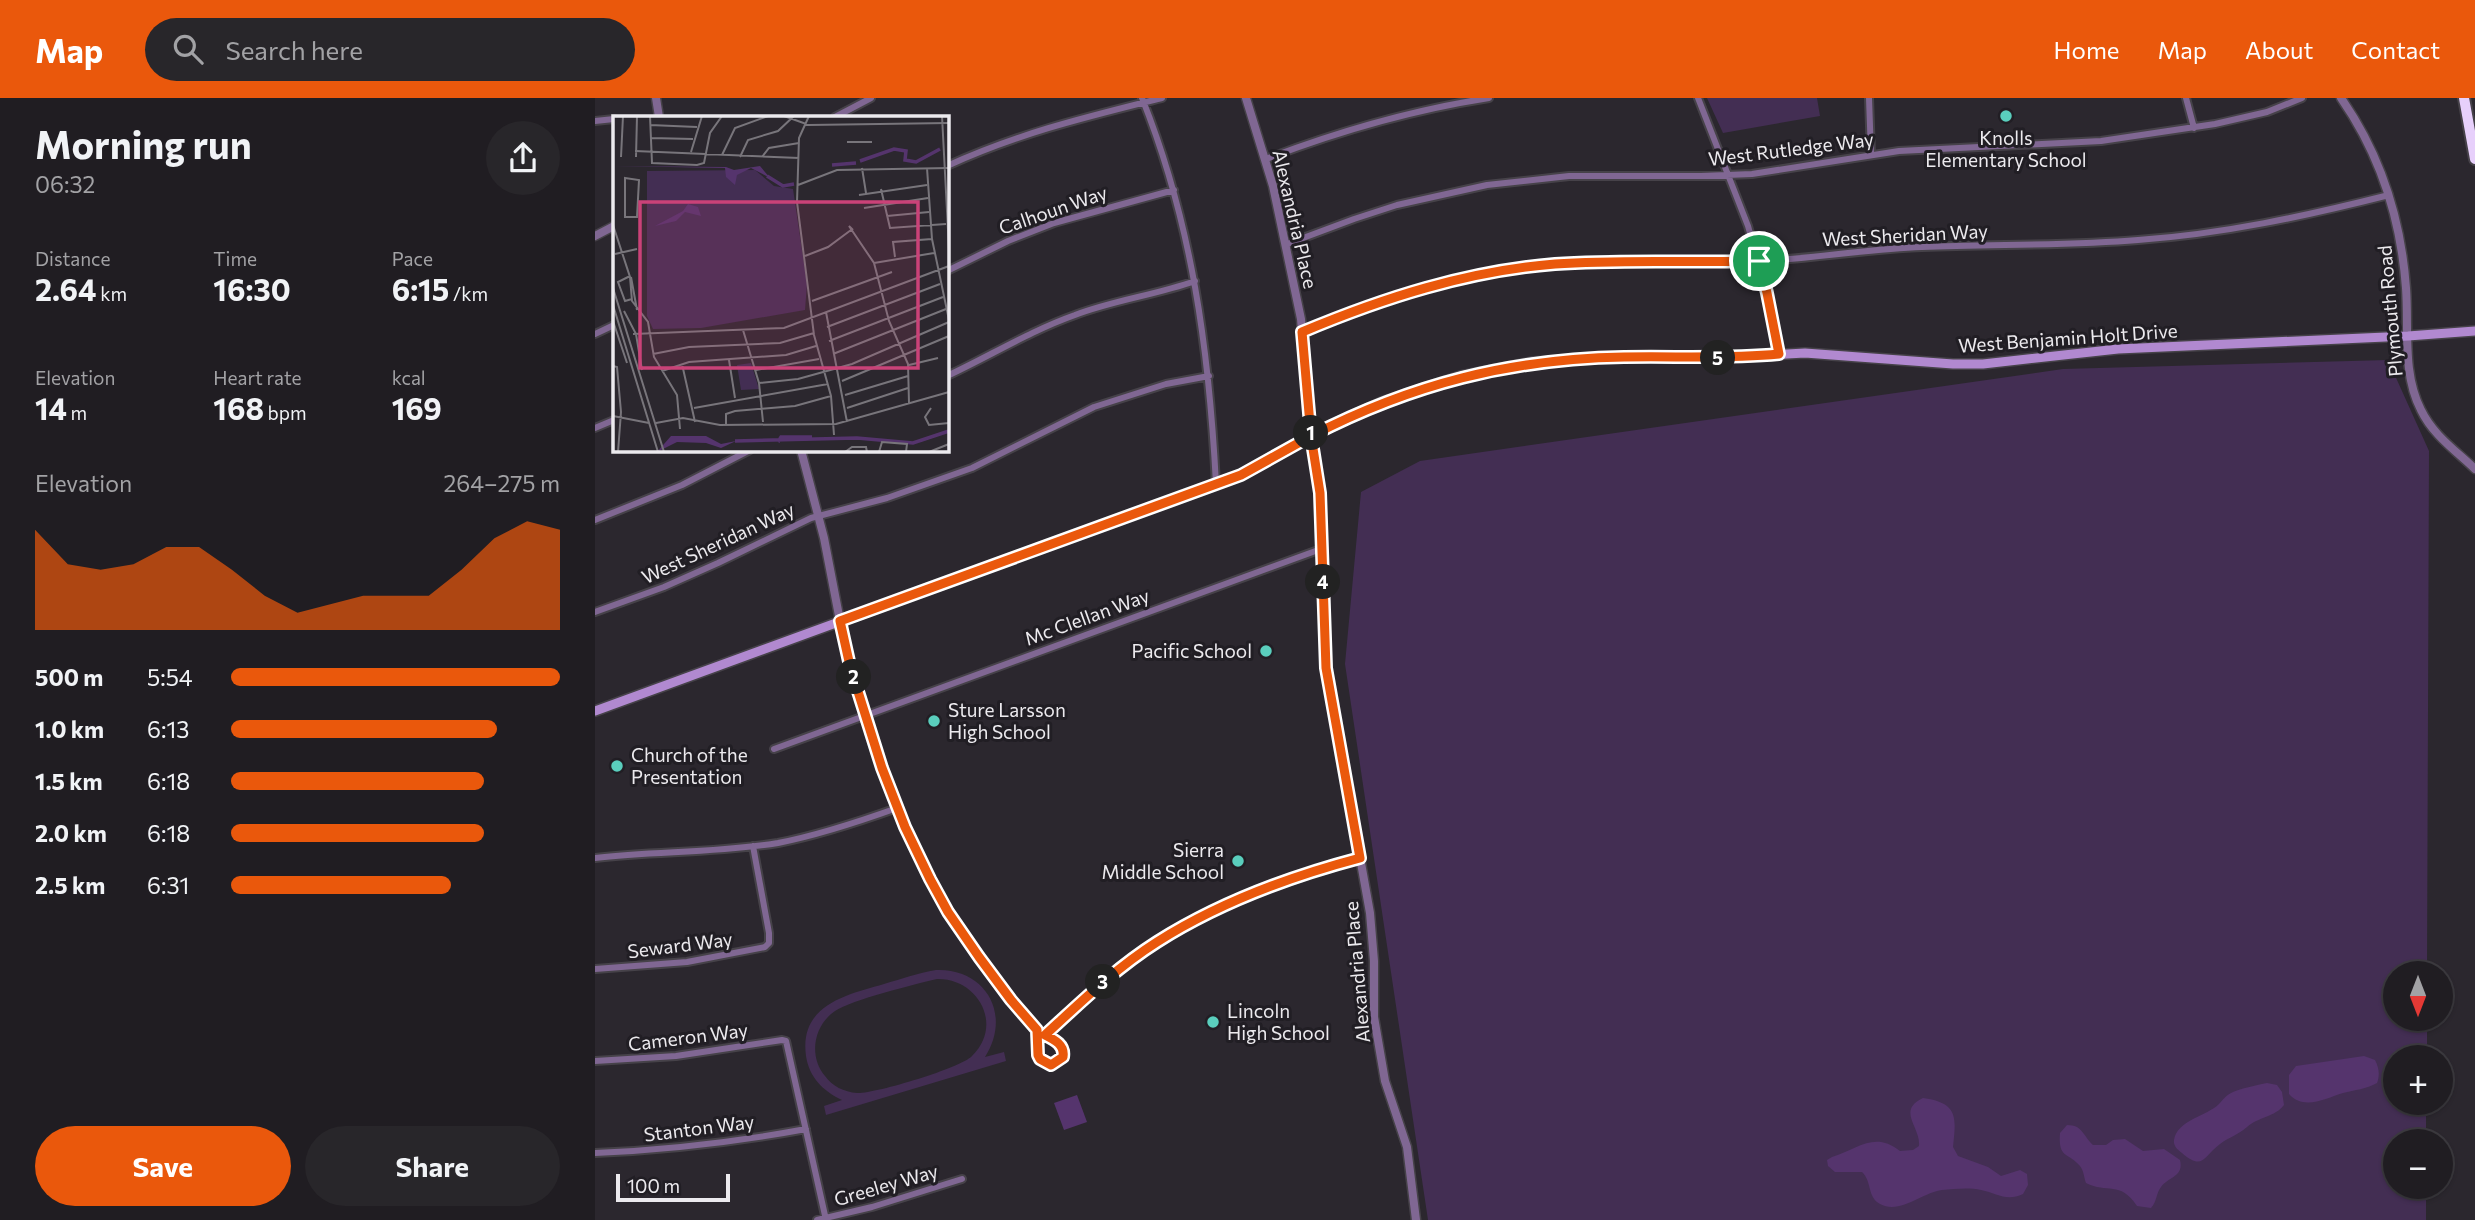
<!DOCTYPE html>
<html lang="en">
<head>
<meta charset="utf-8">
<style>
  :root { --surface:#201d22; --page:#28262a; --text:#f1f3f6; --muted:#a2a2a5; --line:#3d3b40; --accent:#ea580c }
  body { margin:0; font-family:Commissioner,sans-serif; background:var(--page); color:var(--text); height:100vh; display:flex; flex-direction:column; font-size:26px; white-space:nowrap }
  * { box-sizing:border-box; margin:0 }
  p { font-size:23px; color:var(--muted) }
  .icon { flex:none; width:38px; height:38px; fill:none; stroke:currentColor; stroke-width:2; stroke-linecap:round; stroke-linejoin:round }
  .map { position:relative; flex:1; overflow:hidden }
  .side { display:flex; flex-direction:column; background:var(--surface); width:595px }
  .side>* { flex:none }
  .needle { width:46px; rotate:180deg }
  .buttons { position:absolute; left:1788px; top:863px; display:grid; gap:14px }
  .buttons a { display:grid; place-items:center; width:70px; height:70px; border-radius:50%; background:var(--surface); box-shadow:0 2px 5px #0004,0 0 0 2px var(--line); font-size:35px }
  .scale { position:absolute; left:21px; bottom:18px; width:114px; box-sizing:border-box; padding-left:7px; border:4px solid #eceaee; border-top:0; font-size:19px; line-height:24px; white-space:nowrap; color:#eceaee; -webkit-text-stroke:5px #211e24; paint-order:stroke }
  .pin { position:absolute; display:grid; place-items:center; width:60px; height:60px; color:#fff; margin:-30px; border:4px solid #fff; border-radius:50%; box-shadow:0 2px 7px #0007 }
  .km { position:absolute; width:35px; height:35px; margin:-18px; border-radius:50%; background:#222; color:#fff; font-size:19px; line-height:35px; text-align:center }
  .round { display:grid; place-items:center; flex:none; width:74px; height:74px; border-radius:37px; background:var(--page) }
  .overview { display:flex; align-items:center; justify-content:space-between; height:119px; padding:0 35px }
  h1 { font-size:38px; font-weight:700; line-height:52px }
  .figures { display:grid; grid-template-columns:repeat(3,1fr); gap:10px; height:119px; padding:7px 35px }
  .figures div { display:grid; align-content:center }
  .figures b { font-size:30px; font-weight:700 }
  .figures small { font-size:19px; font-weight:400 }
  .figures p { font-size:19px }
  .chart { height:196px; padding:14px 35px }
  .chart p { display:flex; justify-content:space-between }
  .chart svg { width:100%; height:126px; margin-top:7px; fill:var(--accent); opacity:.7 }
  .primary-button { display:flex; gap:14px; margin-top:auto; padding:14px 35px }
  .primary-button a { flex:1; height:80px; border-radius:42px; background:var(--accent); color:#fff; font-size:28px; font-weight:700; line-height:80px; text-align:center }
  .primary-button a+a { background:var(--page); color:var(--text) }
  ul { padding:0 35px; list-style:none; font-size:23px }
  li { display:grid; grid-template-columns:112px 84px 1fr; align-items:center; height:52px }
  li i { height:18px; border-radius:9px; background:var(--accent) }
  header { display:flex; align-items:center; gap:42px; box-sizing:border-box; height:98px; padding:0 35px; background:var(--accent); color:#fff }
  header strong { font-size:33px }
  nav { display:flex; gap:38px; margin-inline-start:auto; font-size:24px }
  .search { width:490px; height:63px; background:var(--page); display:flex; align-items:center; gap:18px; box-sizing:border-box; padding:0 24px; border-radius:38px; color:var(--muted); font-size:26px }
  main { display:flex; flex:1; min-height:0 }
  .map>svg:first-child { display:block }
  .green { fill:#432e53; fill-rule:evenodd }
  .water { fill:#55346d }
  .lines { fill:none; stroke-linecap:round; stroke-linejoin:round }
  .minor-casing { stroke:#464249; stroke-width:10 }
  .tertiary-casing { stroke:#464249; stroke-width:11 }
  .secondary-casing { stroke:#464249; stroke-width:12 }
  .motorway-casing { stroke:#464249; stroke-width:14 }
  .minor { stroke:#806793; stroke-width:6 }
  .tertiary { stroke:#806793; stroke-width:8 }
  .secondary { stroke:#b189d0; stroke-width:9 }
  .motorway { stroke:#e7d0fb; stroke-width:10 }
  .route-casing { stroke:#fff; stroke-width:14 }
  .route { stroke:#ea580c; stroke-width:9 }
  .poi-dot { fill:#5acebd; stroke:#211e24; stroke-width:2.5 }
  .labels { text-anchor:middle; stroke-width:6; stroke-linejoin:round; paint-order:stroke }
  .poi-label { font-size:19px; fill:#eceaee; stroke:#211e24; text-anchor:start }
  .street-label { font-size:19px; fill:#eceaee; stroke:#211e24 }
  .inset-river { fill:none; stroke:#55346d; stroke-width:3.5 }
  .inset-road { fill:none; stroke:#78757b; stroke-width:2 }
  .view { fill:#ca4278; fill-opacity:0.15; stroke:#ca4278; stroke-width:3.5 }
  .inset-edge { fill:none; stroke:#eceaee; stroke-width:3.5 }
</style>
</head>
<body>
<header>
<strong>Map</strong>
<div class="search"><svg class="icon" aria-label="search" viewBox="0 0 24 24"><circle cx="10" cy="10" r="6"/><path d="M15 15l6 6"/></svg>Search here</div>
<nav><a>Home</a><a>Map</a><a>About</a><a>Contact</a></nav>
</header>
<main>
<section class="side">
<div class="overview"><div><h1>Morning run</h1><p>06:32</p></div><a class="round"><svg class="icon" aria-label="share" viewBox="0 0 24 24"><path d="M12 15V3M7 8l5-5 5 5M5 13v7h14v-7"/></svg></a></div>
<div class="figures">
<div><p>Distance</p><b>2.64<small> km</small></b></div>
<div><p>Time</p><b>16:30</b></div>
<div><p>Pace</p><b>6:15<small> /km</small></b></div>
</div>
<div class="figures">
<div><p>Elevation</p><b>14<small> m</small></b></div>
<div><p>Heart rate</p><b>168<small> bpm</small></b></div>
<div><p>kcal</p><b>169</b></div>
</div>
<div class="chart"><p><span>Elevation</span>264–275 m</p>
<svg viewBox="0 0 160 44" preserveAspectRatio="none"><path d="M0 44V9L10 21L20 23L30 21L40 15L50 15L60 23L70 32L80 38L90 35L100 32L110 32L120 32L130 23L140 12L150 6L160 9V44z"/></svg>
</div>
<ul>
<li><b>500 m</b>5:54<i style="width:100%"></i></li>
<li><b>1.0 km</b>6:13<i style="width:81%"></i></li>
<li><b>1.5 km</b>6:18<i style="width:77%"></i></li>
<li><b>2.0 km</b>6:18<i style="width:77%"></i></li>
<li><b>2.5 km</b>6:31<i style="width:67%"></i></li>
</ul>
<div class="primary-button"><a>Save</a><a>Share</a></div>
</section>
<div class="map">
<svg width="1880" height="1122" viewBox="0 0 1880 1122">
  <rect width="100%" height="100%" fill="#2b272e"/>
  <path class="green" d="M1112 0H1222L1225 18 1128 35Z
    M1793 262 1834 353 1832 875H1801V920L1832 921V959H1801V1004L1831 1005V1043H1801V1088L1831 1089V1122H833L750 566 766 394 825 363 1468 271Z
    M341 872C391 870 417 917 390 959L409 954 411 963 231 1017 229 1008 247 1002C228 993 214 979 211 958 204 907 251 897 289 886 306 881 323 875 341 872ZM342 881C383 880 409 927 377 958 366 970 279 996 262 995 249 994 237 988 230 978 213 958 219 927 240 913 256 902 321 886 342 881Z"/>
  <path class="water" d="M1769 958 1780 962C1784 970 1785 977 1782 985 1771 991 1760 992 1748 995 1731 1000 1709 1013 1694 996V977L1701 968Z
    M1672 985 1682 987 1687 994 1689 1007C1680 1019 1663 1019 1652 1029 1643 1037 1634 1039 1625 1046 1608 1059 1608 1073 1587 1055 1583 1052 1578 1048 1579 1042 1582 1022 1612 1018 1624 1006 1628 1002 1630 998 1636 995 1643 991 1663 987 1672 985Z
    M482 997 492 1024 469 1032 459 1005Z
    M1328 1000C1364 1005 1361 1020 1358 1049L1363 1058 1393 1069 1406 1078 1425 1072 1432 1076 1433 1087 1428 1096C1411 1104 1402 1095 1386 1092 1374 1089 1359 1091 1347 1092 1328 1094 1305 1117 1285 1106 1272 1099 1277 1083 1267 1074H1240L1233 1068 1232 1062 1237 1059C1264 1050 1280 1033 1305 1053L1318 1052 1324 1048C1326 1029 1301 1013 1328 1000Z
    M1472 1027C1488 1027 1488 1038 1498 1047H1511L1518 1042 1530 1041 1548 1053 1569 1051 1585 1062C1589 1079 1574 1078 1566 1089 1561 1095 1562 1104 1556 1110L1542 1108C1525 1082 1512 1096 1491 1085 1489 1080 1489 1073 1485 1068 1473 1054 1463 1061 1465 1035Z"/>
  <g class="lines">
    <g class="minor-casing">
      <path id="minor" d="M547 0C597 125 614 252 621 386
        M1103 0 1153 128 1172 195 1184 256
        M1274 0 1276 56
        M1591 0 1599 30
        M240 19 276 0
        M0 23 19 21
        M671 61C744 33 817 12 894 0
        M352 68C424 35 491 19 567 0
        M692 146 759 121 802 107 892 87 974 78H1106L1157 76 1304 53 1506 43 1620 26 1672 14 1707 0
        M352 173 413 143 459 125 579 92
        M707 234C788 200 870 174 957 166 1027 160 1098 166 1168 163 1221 160 1274 151 1327 149 1399 146 1471 148 1543 142 1628 136 1711 118 1794 97
        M0 236 19 227
        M352 278C395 258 435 233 480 217 519 202 561 197 600 183
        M0 330 19 322
        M0 422 87 387 155 352
        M0 514 69 489 123 465 216 420 292 400 377 370 499 309 571 286 614 278
        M245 523C264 605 288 684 325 760 335 779 343 799 355 817 381 855 407 900 442 931 451 940 465 941 469 955L465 962 456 967C439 963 443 947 442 932
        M179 651 726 451
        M0 760C61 753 123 755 183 745 224 737 263 724 302 710
        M0 871 92 864 170 849 174 845V835L158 748
        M450 937C512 878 578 827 657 794 692 779 729 770 765 760
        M0 963 81 958 187 942 191 943 231 1122
        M0 1055C71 1052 141 1044 211 1031
        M222 1122 277 1109 367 1081"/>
    </g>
    <g class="tertiary-casing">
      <path id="tertiary" d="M61 0 64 19
        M651 0 678 88 706 221 716 338 725 395 731 570 775 815 779 863V919L790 983 812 1049 821 1122
        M1746 0C1785 56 1806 122 1811 190 1814 231 1807 275 1826 312 1838 337 1860 352 1880 371
        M0 138 19 128
        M206 352 229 440 245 523"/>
    </g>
    <g class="secondary-casing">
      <path id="secondary" d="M0 613 646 377 716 338 787 304 866 278 938 264 1030 259 1118 260 1210 255 1358 266H1388L1523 251 1813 238 1880 233"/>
    </g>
    <g class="motorway-casing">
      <path id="motorway" d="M1869 0 1880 61"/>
    </g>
    <use href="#minor" class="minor"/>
    <use href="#tertiary" class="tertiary"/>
    <use href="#secondary" class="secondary"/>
    <use href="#motorway" class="motorway"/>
  </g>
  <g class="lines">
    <g class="route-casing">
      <path id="route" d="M1164 163C1096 165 1028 161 960 166 872 173 788 200 707 234L716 338 646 377 245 523 255 568 287 670 310 729 335 781 353 814 384 859 416 902 442 932 443 957 445 961 456 967 468 959C470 947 460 942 450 937 486 904 521 870 562 844 625 804 693 779 765 760L731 570 725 395 716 338C817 286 915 261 1029 259 1081 258 1132 261 1184 256L1172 195 1164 163"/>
    </g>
    <use href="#route" class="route"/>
  </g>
  <g class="poi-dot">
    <circle cx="1411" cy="18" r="7"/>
    <circle cx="671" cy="553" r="7"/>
    <circle cx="339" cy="623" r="7"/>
    <circle cx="22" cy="668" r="7"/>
    <circle cx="643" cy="763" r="7"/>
    <circle cx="618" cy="924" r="7"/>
  </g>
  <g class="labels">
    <g class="poi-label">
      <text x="1411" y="47" text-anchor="middle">Knolls<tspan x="1411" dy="22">Elementary School</tspan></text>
      <text x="657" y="560" text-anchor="end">Pacific School</text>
      <text x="353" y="619">Sture Larsson<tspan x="353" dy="22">High School</tspan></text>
      <text x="36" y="664">Church of the<tspan x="36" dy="22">Presentation</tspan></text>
      <text x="629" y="759" text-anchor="end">Sierra<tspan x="629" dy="22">Middle School</tspan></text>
      <text x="632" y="920">Lincoln<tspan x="632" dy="22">High School</tspan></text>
    </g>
    <g class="street-label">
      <text transform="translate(1196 51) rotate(-7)" y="7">West Rutledge Way</text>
      <text transform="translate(458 112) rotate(-19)" y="7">Calhoun Way</text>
      <text transform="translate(700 121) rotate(77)" y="7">Alexandria Place</text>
      <text transform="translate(1310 137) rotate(-3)" y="7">West Sheridan Way</text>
      <text transform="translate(1795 213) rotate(-95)" y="7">Plymouth Road</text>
      <text transform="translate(1473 240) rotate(-4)" y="7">West Benjamin Holt Drive</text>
      <text transform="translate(123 445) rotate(-25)" y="7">West Sheridan Way</text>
      <text transform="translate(492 519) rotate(-20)" y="7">Mc Clellan Way</text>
      <text transform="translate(85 847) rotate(-7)" y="7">Seward Way</text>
      <text transform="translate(762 874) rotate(-95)" y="7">Alexandria Place</text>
      <text transform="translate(93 939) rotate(-7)" y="7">Cameron Way</text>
      <text transform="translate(104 1030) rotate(-7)" y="7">Stanton Way</text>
      <text transform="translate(291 1087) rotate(-16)" y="7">Greeley Way</text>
    </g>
  </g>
  <g transform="translate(18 18)">
    <rect width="336" height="336" fill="#2b272e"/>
    <path d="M142 54 161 70 180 73 194 168 192 194 88 212 40 213 34 200V55ZM138 247 146 273 128 274 124 249Z" fill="#432e53"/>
    <path d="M0 50 113 51 121 54 147 50 157 62 138 52 124 59 122 69 113 61 112 52ZM75 88 85 91 88 100 72 96 63 105 42 110 70 95ZM58 320H93L108 328 123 325 108 332 93 327 64 326 44 336Z" fill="#55346d"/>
    <path class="inset-river" d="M247 45 281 33 293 35 292 44 303 46 327 33M219 49 243 47M154 60 170 70 181 68M122 325 244 322 300 327 336 315M165 326 168 321H199"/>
    <path class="inset-road" d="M37 0 39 47 84 49 91 47 97 17 109 0M171 0 196 9 336 7M196 0 186 22 184 86 201 219 218 280 221 319M329 0 336 133M37 9 84 11M38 22 80 23M234 26H259M22 35 186 42M78 36 89 0M109 39 122 12 155 0M8 41 10 0M23 41 24 0M127 41 135 24 165 15 181 0M149 41 156 32 186 27M249 52 253 77M314 52 319 123 336 204M12 62 26 64 24 101H12ZM185 69 224 54 336 52M268 73 277 112 333 108M246 79 314 69M251 92 315 82M274 100 316 96M0 109 17 161 19 185 35 206 41 241 64 279 67 313M240 114 236 110 261 147 276 205 295 248 296 287M2 138 24 133M192 140 215 131 238 114M282 141 280 126 319 123M261 147 321 137M17 160 5 166 12 185 19 183M18 161 24 194M0 172 51 336M199 185 279 156M0 189 45 336M11 195 23 218 29 254M213 196 234 306M0 205 14 247M214 211 327 168M130 214 146 267 150 306M20 218 171 212 336 150M216 225 330 181M40 238 76 231 167 227 201 217M220 238 333 193M116 244 122 282M69 248 82 306M296 249 325 242M0 250 4 251 8 296 5 336M143 254 206 243M49 255 76 246 173 239 203 230M229 265 336 220M146 267 185 263 239 248 336 206M232 279 295 260M81 292 215 268M234 292 295 272M318 292 312 301 316 309 336 307M0 300 36 307M43 307 70 302 107 309 223 308 336 276M113 308V298L122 295 182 290 218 280M232 336 239 331H253L254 336M266 336 269 326 294 328 293 336M316 336 336 328"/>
    <path class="view" d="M27 86H305V252H27Z"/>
    <rect width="336" height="336" class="inset-edge"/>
  </g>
</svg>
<div class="buttons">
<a><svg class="needle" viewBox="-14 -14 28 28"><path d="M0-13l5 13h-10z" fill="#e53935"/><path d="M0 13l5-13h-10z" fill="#a2a2a5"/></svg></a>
<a>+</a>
<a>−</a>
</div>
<div class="scale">100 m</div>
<div class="pin" style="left:1164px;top:163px;background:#1e9e55"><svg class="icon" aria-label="arrive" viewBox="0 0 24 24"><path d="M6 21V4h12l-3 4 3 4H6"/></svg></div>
<b class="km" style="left:716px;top:335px">1</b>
<b class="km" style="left:259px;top:579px">2</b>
<b class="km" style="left:508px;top:884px">3</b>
<b class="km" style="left:728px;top:484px">4</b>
<b class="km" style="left:1123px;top:260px">5</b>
</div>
</main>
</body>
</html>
